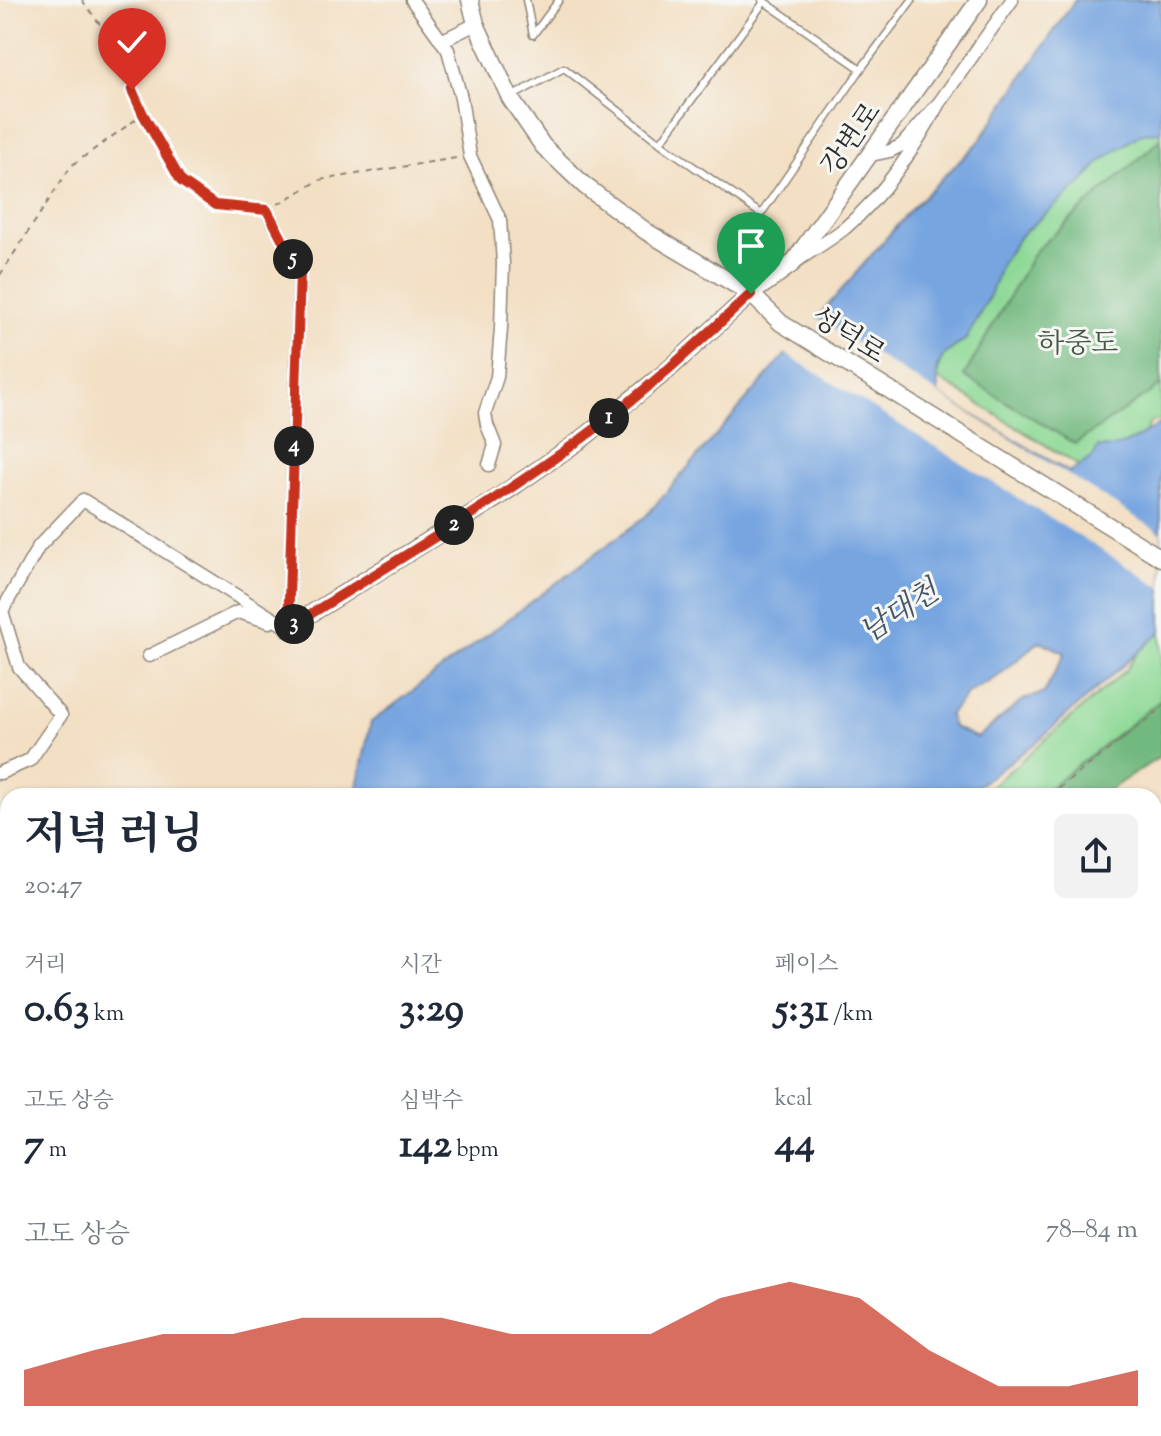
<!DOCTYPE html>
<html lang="ko">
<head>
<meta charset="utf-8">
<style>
  :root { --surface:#fff; --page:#f2f2f3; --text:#1f2937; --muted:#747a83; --accent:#c8321e }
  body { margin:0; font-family:"Sorts Mill Goudy","Noto Serif KR",serif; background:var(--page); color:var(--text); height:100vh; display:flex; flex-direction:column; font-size:30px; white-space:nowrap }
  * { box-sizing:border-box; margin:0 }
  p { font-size:26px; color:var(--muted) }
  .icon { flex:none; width:44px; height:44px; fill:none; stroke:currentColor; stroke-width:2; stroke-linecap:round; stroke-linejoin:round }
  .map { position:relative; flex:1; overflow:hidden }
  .panel { position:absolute; left:0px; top:788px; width:1162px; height:648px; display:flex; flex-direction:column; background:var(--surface); border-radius:24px 24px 0 0; box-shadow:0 2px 6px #0004 }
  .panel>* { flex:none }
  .pin { position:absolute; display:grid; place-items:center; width:68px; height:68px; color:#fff; margin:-82px -34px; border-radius:50% 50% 50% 0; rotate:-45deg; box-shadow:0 0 8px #0007 }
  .pin .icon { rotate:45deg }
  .km { position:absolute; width:40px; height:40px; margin:-20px; border-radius:50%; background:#222; color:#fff; font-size:22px; line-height:40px; text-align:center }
  .round { display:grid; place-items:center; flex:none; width:84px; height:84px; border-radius:12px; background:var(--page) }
  .summary { display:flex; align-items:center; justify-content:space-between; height:136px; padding:0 24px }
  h1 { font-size:44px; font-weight:700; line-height:60px }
  .stats { display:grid; grid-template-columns:repeat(3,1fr); gap:12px; height:136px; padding:8px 24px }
  .stats div { display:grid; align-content:center }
  .stats b { font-size:40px; font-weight:700 }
  .stats small { font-size:22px; font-weight:400 }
  .stats p { font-size:22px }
  .chart { height:224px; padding:16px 24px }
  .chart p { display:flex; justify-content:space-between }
  .chart svg { width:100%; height:144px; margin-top:8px; fill:var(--accent); opacity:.7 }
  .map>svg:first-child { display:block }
  .green { fill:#8ed996; stroke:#5c8260; stroke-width:2 }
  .forest { fill:#72b97f; stroke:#4e7255; stroke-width:2 }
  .water { fill:#77a5e0; stroke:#516886; stroke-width:2; fill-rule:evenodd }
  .pier { fill:#f3dfc3 }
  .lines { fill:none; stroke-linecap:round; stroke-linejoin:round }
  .service-casing { stroke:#8f8577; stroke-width:9 }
  .pedestrian-casing { stroke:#8f8577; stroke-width:12 }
  .minor-casing { stroke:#8f8577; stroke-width:15 }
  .tertiary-casing { stroke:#8f8577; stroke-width:19 }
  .path { stroke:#8f8577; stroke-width:2; stroke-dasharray:6 6; stroke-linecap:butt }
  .service { stroke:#fff; stroke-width:6 }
  .pedestrian { stroke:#fff; stroke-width:9 }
  .minor { stroke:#fff; stroke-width:12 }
  .tertiary { stroke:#fff; stroke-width:16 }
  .route-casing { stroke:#fff; stroke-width:16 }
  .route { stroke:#c8321e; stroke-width:10 }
  .labels { text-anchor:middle; stroke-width:6; stroke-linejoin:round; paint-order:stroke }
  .street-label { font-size:28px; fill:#2b2b2b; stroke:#f6f6f2 }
  .park-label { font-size:28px; fill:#445646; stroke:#f6f6f2 }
  .water-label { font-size:30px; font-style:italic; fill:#46566a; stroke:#f6f6f2 }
</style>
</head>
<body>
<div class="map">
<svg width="1161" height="1436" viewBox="0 0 1161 1436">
  <rect width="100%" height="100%" fill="#f6f6f2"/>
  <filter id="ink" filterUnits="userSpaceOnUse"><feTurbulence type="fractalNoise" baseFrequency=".0125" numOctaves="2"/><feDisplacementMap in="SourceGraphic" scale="16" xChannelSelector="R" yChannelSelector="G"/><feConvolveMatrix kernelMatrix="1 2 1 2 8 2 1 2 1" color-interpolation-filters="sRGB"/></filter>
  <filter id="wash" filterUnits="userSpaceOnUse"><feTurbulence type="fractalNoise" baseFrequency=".006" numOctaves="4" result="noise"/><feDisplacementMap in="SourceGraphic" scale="32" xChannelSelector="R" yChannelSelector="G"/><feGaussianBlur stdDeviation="1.8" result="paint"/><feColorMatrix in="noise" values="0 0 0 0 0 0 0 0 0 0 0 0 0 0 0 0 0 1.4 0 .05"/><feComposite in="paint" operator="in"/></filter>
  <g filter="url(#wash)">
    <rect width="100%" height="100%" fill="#f3dfc3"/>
    <path class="green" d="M1161 117V420L1150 422 1137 454 1094 475 937 378 944 343 1026 206Z
      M1161 626V700L1157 704 1039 796H980L1126 670 1150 635Z"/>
    <path class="forest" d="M1161 139V385L1075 444 964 376 1035 251Z
      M1161 700V756L1100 796H1039Z
      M81 1428H373L372 1436H79Z"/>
    <path class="water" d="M1075 0H1161V132L1142 133 1101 161 1085 180 1021 235 1001 264 991 293 966 339 944 355 937 367 938 394 1069 472 1093 457 1098 447C1121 451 1142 435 1161 423V632L1034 744 964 796H355L371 722 646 516 913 207 978 143ZM1040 641 1065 653 1044 693 1023 700 977 738 953 727 949 715 967 694 997 677Z
      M8 830V1413L0 1425V831Z
      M1154 1303H1161V1436H741L747 1428H1154Z"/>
    <path class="pier" d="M814 316 1161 533V587L783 352Z"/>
  </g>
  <g filter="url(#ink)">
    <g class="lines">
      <g class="service-casing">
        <path id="service" d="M526 0 533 35 559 0
          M762 0 861 69
          M513 96 564 68 660 143 761 214 861 69 912 0
          M660 143 764 2
          M536 1428 543 1436"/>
      </g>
      <g class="pedestrian-casing">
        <path id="pedestrian" d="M550 1428 556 1436"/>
      </g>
      <g class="minor-casing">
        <path id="minor" d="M412 0 448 50 461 98 470 156 500 220 503 263 501 328 497 377 485 413 487 425 495 445 489 465
          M441 41 476 24
          M939 103 1012 0
          M267 210 300 273 288 628
          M798 260C813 250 830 240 845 228 885 194 914 149 939 103L902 145 890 151 871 155
          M149 656 238 612 270 622
          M0 773 30 760 61 715 19 667 2 611 39 546 83 500 288 628
          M1154 1192 1161 1189
          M42 1436 44 1428"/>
      </g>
      <g class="tertiary-casing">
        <path id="tertiary" d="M470 0 476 24 510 98 543 146 585 186 647 232 751 294 781 323 1161 558
          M288 628 497 498 582 439 668 370 751 294 792 264 979 0
          M1154 982 1161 978
          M1154 1004 1161 1007
          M483 1428 484 1436
          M436 1436 437 1428"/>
      </g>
      <path class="path" d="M82 0 99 23 118 57 143 114 181 181 215 205 253 209
        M278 204 320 180 456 158
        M0 275 71 166 142 115
        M1049 796 1161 709
        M0 1333 8 1338"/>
      <use href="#service" class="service"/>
      <use href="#pedestrian" class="pedestrian"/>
      <use href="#minor" class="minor"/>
      <use href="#tertiary" class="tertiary"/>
    </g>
  </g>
  <g class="lines" filter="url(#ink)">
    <g class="route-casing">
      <path id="route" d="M132 90 143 114 181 181 215 205 267 210 300 273 288 628C386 567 486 508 580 440 641 396 696 345 751 294"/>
    </g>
    <use href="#route" class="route"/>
  </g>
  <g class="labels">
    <g class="street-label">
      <text transform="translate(850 138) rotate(-55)" y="10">강변로</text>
      <text transform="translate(849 334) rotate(32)" y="10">성덕로</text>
    </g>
    <g class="park-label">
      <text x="1078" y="352">하중도</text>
    </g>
    <g class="water-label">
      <text transform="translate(899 611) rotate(-33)" y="10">남대천</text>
    </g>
  </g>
</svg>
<div class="pin" style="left:751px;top:294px;background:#1e9e55"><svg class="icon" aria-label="arrive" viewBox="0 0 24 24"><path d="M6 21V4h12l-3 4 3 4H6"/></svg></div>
<div class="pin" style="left:132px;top:90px;background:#d93025"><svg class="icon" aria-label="check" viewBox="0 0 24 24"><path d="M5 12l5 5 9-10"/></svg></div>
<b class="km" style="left:609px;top:418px">1</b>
<b class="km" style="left:454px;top:525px">2</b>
<b class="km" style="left:294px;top:624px">3</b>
<b class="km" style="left:294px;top:446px">4</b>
<b class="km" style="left:293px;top:259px">5</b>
<section class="panel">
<div class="summary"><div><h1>저녁 러닝</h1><p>20:47</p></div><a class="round"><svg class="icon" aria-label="share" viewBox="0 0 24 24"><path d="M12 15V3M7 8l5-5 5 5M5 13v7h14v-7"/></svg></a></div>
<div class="stats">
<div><p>거리</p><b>0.63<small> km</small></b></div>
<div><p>시간</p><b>3:29</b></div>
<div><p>페이스</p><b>5:31<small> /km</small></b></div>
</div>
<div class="stats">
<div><p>고도 상승</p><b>7<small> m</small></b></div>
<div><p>심박수</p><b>142<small> bpm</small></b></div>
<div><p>kcal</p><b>44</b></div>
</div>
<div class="chart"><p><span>고도 상승</span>78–84 m</p>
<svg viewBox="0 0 160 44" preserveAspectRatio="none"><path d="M0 44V33L10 27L20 22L30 22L40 17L50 17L60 17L70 22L80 22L90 22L100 11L110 6L120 11L130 27L140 38L150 38L160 33V44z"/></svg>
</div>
</section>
</div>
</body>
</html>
